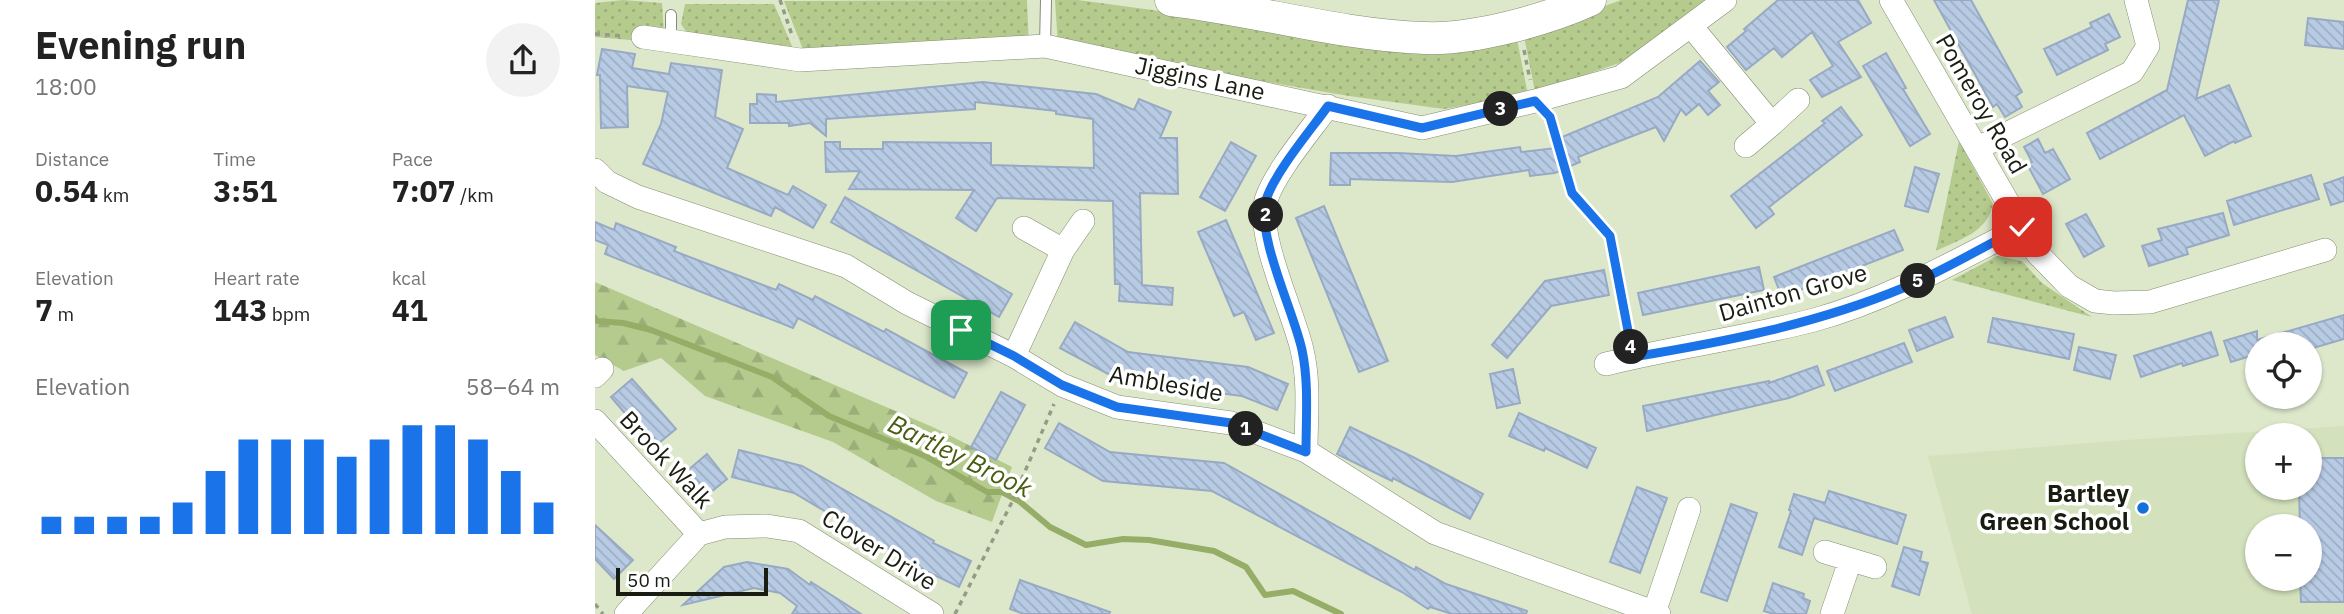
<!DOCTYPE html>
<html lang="en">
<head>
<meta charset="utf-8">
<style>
  :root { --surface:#fff; --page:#f2f2f2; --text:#222; --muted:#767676; --accent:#1a73e8 }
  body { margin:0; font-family:"IBM Plex Sans",sans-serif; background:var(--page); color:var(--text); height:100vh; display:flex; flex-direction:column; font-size:26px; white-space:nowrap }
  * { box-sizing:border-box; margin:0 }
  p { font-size:23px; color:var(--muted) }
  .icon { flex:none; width:38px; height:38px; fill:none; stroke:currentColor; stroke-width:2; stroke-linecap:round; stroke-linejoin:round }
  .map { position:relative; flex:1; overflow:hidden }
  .drawer { display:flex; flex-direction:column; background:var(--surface); width:595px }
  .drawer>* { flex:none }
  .tools { position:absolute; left:1650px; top:332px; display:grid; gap:14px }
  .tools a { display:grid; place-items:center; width:77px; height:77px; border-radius:50%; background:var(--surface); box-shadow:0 2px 5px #0004; font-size:35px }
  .scale { position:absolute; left:21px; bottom:18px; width:152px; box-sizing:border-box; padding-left:7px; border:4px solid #181c11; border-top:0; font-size:19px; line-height:24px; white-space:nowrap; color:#181c11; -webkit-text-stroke:5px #fff; paint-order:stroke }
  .pin { position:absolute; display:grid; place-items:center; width:60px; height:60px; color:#fff; margin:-30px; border-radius:14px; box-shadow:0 4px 10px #0006 }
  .km { position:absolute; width:35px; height:35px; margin:-18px; border-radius:50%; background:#222; color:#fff; font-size:19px; line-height:35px; text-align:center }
  .round { display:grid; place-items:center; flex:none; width:74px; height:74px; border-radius:37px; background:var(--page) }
  .overview { display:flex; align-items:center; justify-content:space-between; height:119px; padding:0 35px }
  h1 { font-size:38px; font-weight:700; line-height:52px }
  .figures { display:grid; grid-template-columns:repeat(3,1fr); gap:10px; height:119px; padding:7px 35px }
  .figures div { display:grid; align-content:center }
  .figures b { font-size:30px; font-weight:700 }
  .figures small { font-size:19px; font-weight:400 }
  .figures p { font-size:19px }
  .chart { height:196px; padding:14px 35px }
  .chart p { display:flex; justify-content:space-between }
  .chart svg { width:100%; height:126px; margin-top:7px; stroke:var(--accent); stroke-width:6 }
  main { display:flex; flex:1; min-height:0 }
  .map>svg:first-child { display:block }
  .built { fill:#d3e1bc; fill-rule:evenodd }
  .grass { fill:url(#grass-dots) }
  .forest { fill:url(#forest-firs) }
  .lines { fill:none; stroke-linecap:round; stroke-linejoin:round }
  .stream { stroke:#96ad68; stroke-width:6 }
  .building { fill:url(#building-back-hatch); stroke:#98aac3; stroke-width:2 }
  .lane-casing { stroke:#838d72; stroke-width:12 }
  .street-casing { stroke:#838d72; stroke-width:24 }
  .secondary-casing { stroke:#838d72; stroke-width:33 }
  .path { stroke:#949c86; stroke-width:3.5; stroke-dasharray:5 5; stroke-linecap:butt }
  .lane { stroke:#fff; stroke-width:10 }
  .street { stroke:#fff; stroke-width:23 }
  .secondary { stroke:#fff; stroke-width:32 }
  .route-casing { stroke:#fff; stroke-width:14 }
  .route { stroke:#1a73e8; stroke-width:9 }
  .poi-dot { fill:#1471da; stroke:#fff; stroke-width:2.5 }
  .labels { text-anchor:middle; stroke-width:7; stroke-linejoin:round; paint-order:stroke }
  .street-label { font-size:24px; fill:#181c11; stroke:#fff }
  .poi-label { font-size:24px; font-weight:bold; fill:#181c11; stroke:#fff; text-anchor:end }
  .water-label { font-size:26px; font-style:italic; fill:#485d10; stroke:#fff }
</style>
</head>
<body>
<main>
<section class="drawer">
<div class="overview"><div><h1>Evening run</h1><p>18:00</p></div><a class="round"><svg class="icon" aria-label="share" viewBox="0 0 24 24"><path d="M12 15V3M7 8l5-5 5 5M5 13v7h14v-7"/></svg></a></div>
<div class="figures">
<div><p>Distance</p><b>0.54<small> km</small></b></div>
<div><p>Time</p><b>3:51</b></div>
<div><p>Pace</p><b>7:07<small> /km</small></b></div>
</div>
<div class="figures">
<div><p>Elevation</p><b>7<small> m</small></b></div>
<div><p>Heart rate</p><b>143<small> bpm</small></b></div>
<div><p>kcal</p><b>41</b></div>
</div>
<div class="chart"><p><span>Elevation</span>58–64 m</p>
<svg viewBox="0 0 160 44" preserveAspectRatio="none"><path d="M5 44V38M15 44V38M25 44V38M35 44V38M45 44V33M55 44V22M65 44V11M75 44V11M85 44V11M95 44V17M105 44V11M115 44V6M125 44V6M135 44V11M145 44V22M155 44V33"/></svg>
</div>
</section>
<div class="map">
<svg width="1749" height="614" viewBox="0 0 1749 614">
  <defs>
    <pattern id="grass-dots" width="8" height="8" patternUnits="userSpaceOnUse" patternTransform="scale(1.75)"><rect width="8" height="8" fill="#b5cb8e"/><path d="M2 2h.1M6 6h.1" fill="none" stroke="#9bae79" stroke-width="1.8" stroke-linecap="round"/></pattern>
    <pattern id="forest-firs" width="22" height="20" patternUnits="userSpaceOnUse" patternTransform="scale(1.75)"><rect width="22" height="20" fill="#b5cb8e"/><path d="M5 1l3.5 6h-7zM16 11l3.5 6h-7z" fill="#9bae79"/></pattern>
    <pattern id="building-back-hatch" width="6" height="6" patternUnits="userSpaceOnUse" patternTransform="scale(1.75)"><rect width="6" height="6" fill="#b8cbe4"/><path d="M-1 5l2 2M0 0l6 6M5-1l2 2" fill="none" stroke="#9daec3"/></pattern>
  </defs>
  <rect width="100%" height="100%" fill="#dde8cb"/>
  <path class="built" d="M1749 426V614H1377L1333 456 1531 440ZM1662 436H1715V488H1662ZM1662 527H1715V579H1662Z"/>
  <path class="grass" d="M28 0 67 3 70 48 35 40 0 37V3Z
    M432 0 434 46 209 52 189 1Z
    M460 0H483L624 19 922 39 933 95 849 109 754 96 463 46Z
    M1026 0H1115L1036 59 940 92 929 36Z
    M90 4H179L200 53 96 39 86 24Z
    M1364 141 1398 204C1392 233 1365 239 1341 251Z
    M1402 256 1427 261 1447 283 1497 317 1357 280Z"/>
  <path class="forest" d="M0 282 340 428 417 467 397 522 341 501 238 442 110 396 66 358 29 371 0 355Z"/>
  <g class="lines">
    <path class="stream" d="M0 318 2 321 28 323 56 330 177 377 234 416 330 456 392 492H407L424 501 455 527 491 545 528 539 554 540 619 551 651 567 670 595 698 591 746 614"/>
  </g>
  <path class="building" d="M1183 0H1263L1276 23 1243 42 1266 77 1227 97 1215 80 1238 66 1217 32 1187 57 1179 48 1151 70 1132 47 1151 31 1149 29Z
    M1339 0H1376L1427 92 1421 96 1427 107 1410 117 1402 104 1398 107Z
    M1593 0H1624L1601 99 1634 85 1656 136 1640 143 1639 141 1610 156 1589 115 1505 159 1492 133 1572 90Z
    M1514 14 1525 37 1510 44 1513 50 1462 75 1449 49 1497 27 1495 23Z
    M1713 18 1749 22V49L1710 45Z
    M7 49 40 54 37 68 74 74 76 63 127 70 120 117 148 129 132 168 193 195 198 186 231 205 218 228 180 207 176 216 48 164 66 124 73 92 32 86 33 127 6 128 5 75H2Z
    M1291 53 1311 88 1308 89 1335 134 1315 146 1268 66Z
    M1105 61 1124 82 1113 91 1125 105 1113 115 1104 104 1091 115 1086 109 1069 141 1061 127 983 157 985 162 960 173 935 176 934 170 857 182 755 179V185H735L736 153H803L861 156 925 147 926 152 970 147 967 137 1063 97Z
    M388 82 501 94 539 110 544 99 576 112 565 138H582L583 194 545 193 547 285 578 288 577 305 524 301 525 284H520L518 201 402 198 381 231 361 218 379 190 254 189 265 171 231 172 230 142H245V149H288V142L396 143V165L499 168 498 119 461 114V111L380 102V109L231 119V136L215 123 194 126V123H155V104H162V94L181 95V102Z
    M1246 107 1267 135 1174 207 1179 214 1161 228 1136 196 1230 123 1227 121Z
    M1443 139 1450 153 1458 149 1475 179 1448 194 1432 164 1437 162 1429 147Z
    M636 142 661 156 630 211 605 197Z
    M1320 167 1344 174 1333 212 1310 206Z
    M1716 175 1724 199 1639 225 1632 201Z
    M1749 177V201L1736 205 1729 184Z
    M250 197 417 294 404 317 236 222Z
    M729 206 793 361 764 372 701 218Z
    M1628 213 1634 235 1591 248 1593 254 1554 266 1547 246 1567 240 1563 229Z
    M1491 214 1509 246 1489 257 1471 224Z
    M631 220 679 333 661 340 649 312 639 316 603 232Z
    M0 222 19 230 21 223 81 247 79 251 181 290 184 284 218 300 220 296 289 332 291 329 372 373 359 398 203 318 198 328 10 254 13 245 0 240Z
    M1299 230 1308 250 1187 297 1179 277Z
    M1164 267 1169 290 1048 315 1043 293Z
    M1009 270 1014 295 956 306 912 358 897 345 950 281Z
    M1749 315V339L1715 349V345H1662V354L1636 362 1629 341 1662 331V340Z
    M1350 317 1358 337 1322 351 1314 330Z
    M1398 318 1479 334 1474 359 1393 342Z
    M480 322 533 352 653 367 693 384 682 410 647 396 616 392V389L528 382 465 348Z
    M1616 332 1623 355 1588 366 1587 363 1546 377 1539 356Z
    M1309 343 1317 362 1240 391 1232 371Z
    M1484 347 1521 355 1515 379 1479 370Z
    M1222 366 1229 385 1194 398 1052 431 1048 406 1174 381V383Z
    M918 369 925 403 902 408 895 374Z
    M37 379 81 429 59 447 16 397Z
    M406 392 430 405 401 460 376 447Z
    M924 413 1001 448 992 468 950 448 949 451 914 436Z
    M464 423 515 452 629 463 820 570 821 567 851 584 932 611 931 614H857L835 607 833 609 807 592 617 491 508 481 450 448Z
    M755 427 818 457 888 494 875 519 798 478 797 481 742 454Z
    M144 450 207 466 339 541 338 543 376 561 364 587 335 573 199 493 137 477Z
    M112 454 132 479 106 500 86 476Z
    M1715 458H1749V602H1706L1705 579H1715V527H1705L1704 488H1715Z
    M1042 487 1072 498 1045 573 1015 562Z
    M1234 491 1311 515 1302 544 1219 518 1207 555 1184 547 1196 511 1194 510 1199 494 1230 503Z
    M1136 504 1162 513 1132 601 1106 592Z
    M0 525 38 560 19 579 0 559Z
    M1309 547 1327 552 1325 561 1333 563 1324 595 1297 586Z
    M152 562 193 569 215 585 216 582 266 614H197L202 606 185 593 159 588 88 605 129 567Z
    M425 580 515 612 514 614H429L415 609Z
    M1178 583 1209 594 1208 598 1215 601 1211 614H1179L1169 611Z"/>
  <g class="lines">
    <g class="lane-casing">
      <path id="lane" d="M76 40V15
        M450 46 451 0"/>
    </g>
    <g class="street-casing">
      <path id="street" d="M1296 0 1442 253 1474 286 1500 301 1519 303 1555 302 1730 250
        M1096 26 1177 124 1151 146
        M48 37 205 60 450 46 827 128 940 101 1026 77 1130 0
        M1177 124 1203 100
        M1383 148 1537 72 1553 46 1541 0
        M0 170 12 182 43 197 251 266 312 303 419 356 467 385 522 407 636 423 711 451 840 533 1064 614
        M429 228 468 250
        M419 356 468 250 488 221
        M1011 364C1080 347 1150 338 1219 320 1292 300 1359 262 1427 227
        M0 376 7 369
        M0 421 104 534
        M711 451C711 418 715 383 707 350 699 313 661 236 671 200 680 172 715 131 733 106
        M1230 552 1280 567
        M1059 613 1094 509
        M31 614 104 534 130 527 172 526 204 531 337 614
        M1237 614 1255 561"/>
    </g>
    <g class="secondary-casing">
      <path id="secondary" d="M576 0C661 10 744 35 830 38 878 40 951 20 995 0"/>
    </g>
    <path class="path" d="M185 0 198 38
      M0 34 29 36
      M929 50 935 80
      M956 120 977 193 1015 236 1034 338
      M0 604 8 614
      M360 614 416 504 459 404"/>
    <use href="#lane" class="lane"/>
    <use href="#street" class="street"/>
    <use href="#secondary" class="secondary"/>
  </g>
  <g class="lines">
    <g class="route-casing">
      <path id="route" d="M366 330 419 356 467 385 522 407 636 423 711 452C711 418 714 383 707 350 699 312 661 236 671 200 680 172 715 131 733 106L827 128 940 101 955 117 977 193 1015 236 1038 357C1129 342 1221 324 1308 288 1348 271 1388 247 1427 227"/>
    </g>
    <use href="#route" class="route"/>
  </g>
  <circle class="poi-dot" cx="1548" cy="508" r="7"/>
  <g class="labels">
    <g class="street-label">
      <text transform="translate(605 79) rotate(12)" y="8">Jiggins Lane</text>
      <text transform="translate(1386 104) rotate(60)" y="8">Pomeroy Road</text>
      <text transform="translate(1198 293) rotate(-16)" y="8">Dainton Grove</text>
      <text transform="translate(571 384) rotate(10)" y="8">Ambleside</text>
      <text transform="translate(71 460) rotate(47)" y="8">Brook Walk</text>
      <text transform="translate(284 550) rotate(32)" y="8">Clover Drive</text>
    </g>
    <g class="poi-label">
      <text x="1534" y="502">Bartley<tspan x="1534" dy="28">Green School</tspan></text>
    </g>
    <g class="water-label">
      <text transform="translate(365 456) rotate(26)" y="9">Bartley Brook</text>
    </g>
  </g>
</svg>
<div class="tools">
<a><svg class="icon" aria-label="locate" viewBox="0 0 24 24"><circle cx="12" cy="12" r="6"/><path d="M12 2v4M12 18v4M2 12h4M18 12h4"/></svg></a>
<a>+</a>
<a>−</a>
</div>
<div class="scale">50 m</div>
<div class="pin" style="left:366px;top:330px;background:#1e9e55"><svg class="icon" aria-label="arrive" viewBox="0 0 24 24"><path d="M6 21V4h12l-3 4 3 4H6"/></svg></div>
<div class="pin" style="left:1427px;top:227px;background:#d93025"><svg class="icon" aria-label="check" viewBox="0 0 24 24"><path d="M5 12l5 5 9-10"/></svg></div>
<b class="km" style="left:651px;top:429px">1</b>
<b class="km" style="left:671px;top:215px">2</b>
<b class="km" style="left:906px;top:109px">3</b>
<b class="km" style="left:1036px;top:347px">4</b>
<b class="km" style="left:1323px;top:281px">5</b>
</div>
</main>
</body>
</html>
